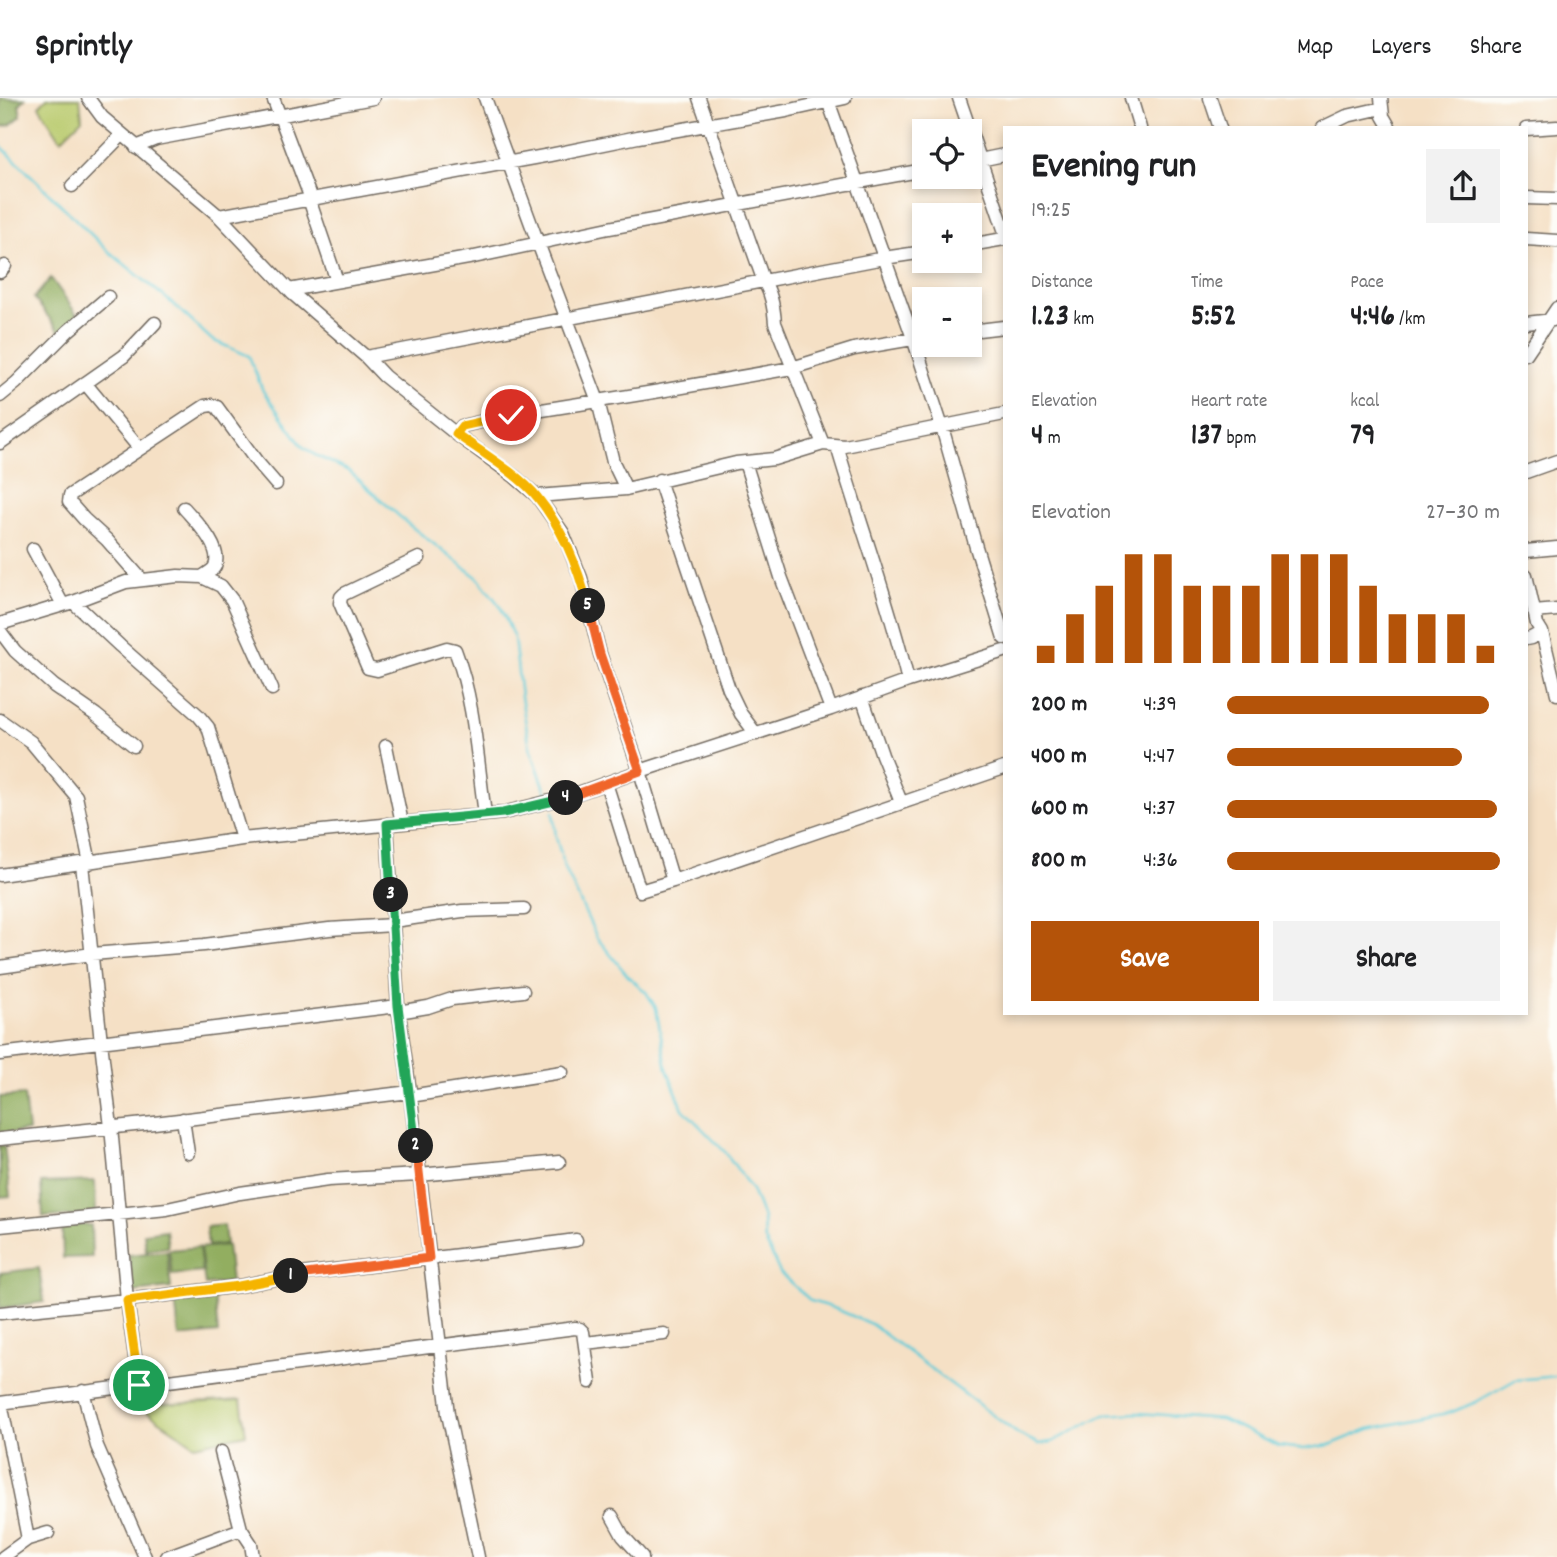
<!DOCTYPE html>
<html lang="en">
<head>
<meta charset="utf-8">
<style>
  :root { --surface:#fff; --page:#f2f2f2; --text:#202124; --muted:#757577; --line:#e0e0e0; --accent:#b45309 }
  body { margin:0; font-family:Dekko,sans-serif; background:var(--page); color:var(--text); height:100vh; display:flex; flex-direction:column; font-size:26px; white-space:nowrap }
  * { box-sizing:border-box; margin:0 }
  p { font-size:23px; color:var(--muted) }
  .icon { flex:none; width:38px; height:38px; fill:none; stroke:currentColor; stroke-width:2; stroke-linecap:round; stroke-linejoin:round }
  .map { position:relative; flex:1; overflow:hidden }
  .drawer { position:absolute; left:1003px; top:28px; width:525px; height:889px; display:flex; flex-direction:column; background:var(--surface); border-radius:0px; box-shadow:0 4px 10px #0003 }
  .drawer>* { flex:none }
  .controls { position:absolute; left:912px; top:21px; display:grid; gap:14px }
  .controls a { display:grid; place-items:center; width:70px; height:70px; border-radius:0px; background:var(--surface); box-shadow:0 4px 10px #0003; font-size:35px }
  .pin { position:absolute; display:grid; place-items:center; width:60px; height:60px; color:#fff; margin:-30px; border:4px solid #fff; border-radius:50%; box-shadow:0 2px 7px #0007 }
  .km { position:absolute; width:35px; height:35px; margin:-18px; border-radius:50%; background:#222; color:#fff; font-size:19px; line-height:35px; text-align:center }
  .round { display:grid; place-items:center; flex:none; width:74px; height:74px; border-radius:0px; background:var(--page) }
  .summary { display:flex; align-items:center; justify-content:space-between; height:119px; padding:0 28px }
  h1 { font-size:38px; font-weight:700; line-height:52px }
  .metrics { display:grid; grid-template-columns:repeat(3,1fr); gap:10px; height:119px; padding:7px 28px }
  .metrics div { display:grid; align-content:center }
  .metrics b { font-size:30px; font-weight:700 }
  .metrics small { font-size:19px; font-weight:400 }
  .metrics p { font-size:19px }
  .chart { height:196px; padding:14px 28px }
  .chart p { display:flex; justify-content:space-between }
  .chart svg { width:100%; height:126px; margin-top:7px; stroke:var(--accent); stroke-width:6 }
  .action { display:flex; gap:14px; margin-top:auto; padding:14px 28px }
  .action a { flex:1; height:80px; border-radius:0px; background:var(--accent); color:#fff; font-size:28px; font-weight:700; line-height:80px; text-align:center }
  .action a+a { background:var(--page); color:var(--text) }
  ul { padding:0 28px; list-style:none; font-size:23px }
  li { display:grid; grid-template-columns:112px 84px 1fr; align-items:center; height:52px }
  li i { height:18px; border-radius:9px; background:var(--accent) }
  header { display:flex; align-items:center; gap:42px; box-sizing:border-box; height:98px; padding:0 35px; background:var(--surface); border-bottom:2px solid var(--line) }
  header strong { font-size:33px }
  nav { display:flex; gap:38px; margin-inline-start:auto; font-size:24px }
  .map>svg:first-child { display:block }
  .green { fill:#b9ca6d; stroke:#727a4c; stroke-width:2 }
  .forest { fill:#92ae60; stroke:#5e6c46; stroke-width:2 }
  .lines { fill:none; stroke-linecap:round; stroke-linejoin:round }
  .stream { stroke:#5ecad7; stroke-width:2.5 }
  .minor-casing { stroke:#726a61; stroke-width:15 }
  .minor { stroke:#fff; stroke-width:12 }
  .split-1-casing { stroke:#fff; stroke-width:14 }
  .split-2-casing { stroke:#fff; stroke-width:14 }
  .split-3-casing { stroke:#fff; stroke-width:14 }
  .split-4-casing { stroke:#fff; stroke-width:14 }
  .split-5-casing { stroke:#fff; stroke-width:14 }
  .split-6-casing { stroke:#fff; stroke-width:14 }
  .split-1 { stroke:#f5b400; stroke-width:9 }
  .split-2 { stroke:#f0652b; stroke-width:9 }
  .split-3 { stroke:#22a559; stroke-width:9 }
  .split-4 { stroke:#22a559; stroke-width:9 }
  .split-5 { stroke:#f0652b; stroke-width:9 }
  .split-6 { stroke:#f5b400; stroke-width:9 }
</style>
</head>
<body>
<header>
<strong>Sprintly</strong>
<nav><a>Map</a><a>Layers</a><a>Share</a></nav>
</header>
<div class="map">
<svg width="1557" height="1459" viewBox="0 0 1557 1459">
  <rect width="100%" height="100%" fill="#fdfcf7"/>
  <filter id="ink" filterUnits="userSpaceOnUse"><feTurbulence type="fractalNoise" baseFrequency=".0143" numOctaves="2"/><feDisplacementMap in="SourceGraphic" scale="14" xChannelSelector="R" yChannelSelector="G"/><feConvolveMatrix kernelMatrix="1 2 1 2 8 2 1 2 1" color-interpolation-filters="sRGB"/></filter>
  <filter id="wash" filterUnits="userSpaceOnUse"><feTurbulence type="fractalNoise" baseFrequency=".00686" numOctaves="4" result="noise"/><feDisplacementMap in="SourceGraphic" scale="28" xChannelSelector="R" yChannelSelector="G"/><feGaussianBlur stdDeviation="1.57" result="paint"/><feColorMatrix in="noise" values="0 0 0 0 0 0 0 0 0 0 0 0 0 0 0 0 0 1.4 0 .05"/><feComposite in="paint" operator="in"/></filter>
  <g filter="url(#wash)">
    <rect width="100%" height="100%" fill="#f5e0c5"/>
    <!-- green -->
    <path class="green" d="M47 0H80L82 21 61 42 39 8Z
      M241 1302 246 1336 195 1347 138 1308Z"/>
    <!-- forest -->
    <path class="forest" d="M0 0 25 1 19 7 21 18 10 27 0 29Z
      M51 180 78 218 60 234 34 200Z
      M24 997 28 1033 0 1036V999Z
      M0 1047H4L10 1098 0 1099Z
      M95 1083 96 1117 43 1119 41 1085Z
      M62 1127H91L92 1159 63 1160Z
      M224 1127 226 1146 208 1148 206 1129Z
      M166 1132 168 1149 146 1152 144 1135Z
      M227 1147 231 1184 205 1187 200 1150Z
      M199 1149 202 1174 172 1177 169 1152Z
      M167 1153 171 1190 133 1194 129 1157Z
      M39 1170 44 1204 0 1210V1175Z
      M214 1195 218 1235 179 1239 175 1200Z"/>
    <g class="lines">
      <!-- stream -->
      <path class="stream" d="M0 47 107 152 172 205 212 242 249 258 263 293 303 349 315 357 349 373 408 426 478 480 500 508 514 540 521 599 530 649 548 699
        M553 714 556 739 565 771 597 840 628 878 646 894 656 910 667 971 683 1011 726 1055 752 1092 763 1120 764 1140 780 1175 811 1203 836 1211 871 1226 1018 1336 1039 1346 1052 1344 1104 1317 1137 1315 1221 1321 1278 1348 1303 1351 1330 1347 1369 1331 1452 1314 1476 1304 1515 1282 1557 1278"/>
    </g>
  </g>
  <g filter="url(#ink)">
    <g class="lines">
      <defs>
        <path id="minor" d="M88 0 102 19 219 118 293 196 366 259 384 278 456 336 515 379 537 398 563 435 581 480 600 556 640 673 673 783 1004 670
          M273 0 311 101
          M485 0 538 145 598 303 613 364 626 391
          M699 0 764 184C772 196 774 211 775 225L823 346
          M827 0 913 240 942 329 976 449 1004 540
          M959 0 1004 131
          M1131 0 1140 30
          M1210 0 1220 30
          M1381 0 1383 18 1390 30
          M1322 30 1347 18 1382 10
          M1526 31 1557 29
          M136 49 156 41 373 0
          M970 64 1004 57
          M72 88 122 37
          M1526 100 1557 101
          M309 101 337 183
          M219 118 550 57 638 39 786 13 845 0
          M1526 141 1557 143
          M970 147 1004 141
          M0 174 5 168
          M289 192 474 159 609 130 924 72
          M1526 225 1553 222
          M970 233 1004 229
          M1526 256 1557 210
          M366 259 884 160 924 154
          M85 285 139 350
          M0 298 16 285 68 233 108 199
          M456 336 462 328 511 317 654 294 792 270 854 251 924 239
          M0 345 124 258 155 225
          M837 348C860 427 889 503 908 583
          M745 364 781 479 831 611
          M1526 374 1557 363
          M659 382 729 591 741 616 756 636
          M537 398 626 391 736 365 774 361 823 346 845 348 1004 316
          M184 410C195 423 223 449 215 468 213 473 207 475 202 479
          M33 451 63 507
          M1526 453 1557 450
          M419 460 344 496 341 499 340 505 368 570 377 572 447 550 455 552C475 604 477 662 485 716
          M1526 477 1537 526 1542 534 1531 540 1526 541
          M142 482 107 442 84 421 69 404 70 397 205 308 212 307 217 309 257 364 276 386
          M73 504 120 548 198 617 208 629 242 741
          M1534 514 1557 512
          M0 526 73 504 126 484 178 478 202 479 221 488 232 502 272 591
          M0 533 15 553 54 588 96 617 134 648
          M1542 534 1557 596
          M862 599 882 657 901 704
          M0 622 31 644 76 698 90 765
          M386 648 402 725
          M606 685 640 793 673 783
          M387 726 398 908 410 994 448 1316 478 1459
          M82 766 101 944 111 1029 127 1202 139 1287
          M0 777 242 741 503 715 567 699 640 673 831 611 908 583 1004 553
          M393 823 462 813 524 811
          M0 869 92 856 204 847 329 831 393 827
          M398 914 428 909 452 901 470 899 523 893
          M0 956 398 908
          M410 998 562 974
          M183 1021 188 1055
          M0 1041 154 1025 410 994
          M0 1128 167 1111 240 1095 328 1082 419 1077 559 1064
          M0 1215 127 1202 239 1188 301 1176 501 1152 576 1142
          M585 1245 664 1236
          M83 1293 97 1348 145 1459
          M0 1305 575 1230 580 1231 583 1234 590 1284
          M1 1305 28 1441
          M221 1354 241 1431 251 1446 253 1459
          M612 1418 623 1438 642 1459
          M3 1459 28 1441 48 1435
          M166 1459 241 1431"/>
      </defs>
      <!-- minor casing -->
      <use href="#minor" class="minor-casing"/>
      <!-- minor -->
      <use href="#minor" class="minor"/>
    </g>
  </g>
  <g class="lines" filter="url(#ink)">
    <defs>
      <path id="split-1" d="M139 1287 127 1202 239 1188 291 1178"/>
      <path id="split-2" d="M291 1178 429 1160 416 1048"/>
      <path id="split-3" d="M391 797 398 908 416 1048"/>
      <path id="split-4" d="M391 797 387 726 503 715 566 700"/>
      <path id="split-5" d="M566 700 640 673 600 556 588 508"/>
      <path id="split-6" d="M511 317 462 328 456 336C480 353 521 378 538 400 564 432 578 469 588 508"/>
    </defs>
    <!-- split-1 casing -->
    <use href="#split-1" class="split-1-casing"/>
    <!-- split-2 casing -->
    <use href="#split-2" class="split-2-casing"/>
    <!-- split-3 casing -->
    <use href="#split-3" class="split-3-casing"/>
    <!-- split-4 casing -->
    <use href="#split-4" class="split-4-casing"/>
    <!-- split-5 casing -->
    <use href="#split-5" class="split-5-casing"/>
    <!-- split-6 casing -->
    <use href="#split-6" class="split-6-casing"/>
    <!-- split-1 -->
    <use href="#split-1" class="split-1"/>
    <!-- split-2 -->
    <use href="#split-2" class="split-2"/>
    <!-- split-3 -->
    <use href="#split-3" class="split-3"/>
    <!-- split-4 -->
    <use href="#split-4" class="split-4"/>
    <!-- split-5 -->
    <use href="#split-5" class="split-5"/>
    <!-- split-6 -->
    <use href="#split-6" class="split-6"/>
  </g>
</svg>
<div class="controls">
<a><svg class="icon" aria-label="locate" viewBox="0 0 24 24"><circle cx="12" cy="12" r="6"/><path d="M12 2v4M12 18v4M2 12h4M18 12h4"/></svg></a>
<a>+</a>
<a>−</a>
</div>
<div class="pin" style="left:139px;top:1287px;background:#1e9e55"><svg class="icon" aria-label="arrive" viewBox="0 0 24 24"><path d="M6 21V4h12l-3 4 3 4H6"/></svg></div>
<div class="pin" style="left:511px;top:317px;background:#d93025"><svg class="icon" aria-label="check" viewBox="0 0 24 24"><path d="M5 12l5 5 9-10"/></svg></div>
<b class="km" style="left:291px;top:1178px">1</b>
<b class="km" style="left:416px;top:1048px">2</b>
<b class="km" style="left:391px;top:797px">3</b>
<b class="km" style="left:566px;top:700px">4</b>
<b class="km" style="left:588px;top:508px">5</b>
<section class="drawer">
<div class="summary"><div><h1>Evening run</h1><p>19:25</p></div><a class="round"><svg class="icon" aria-label="share" viewBox="0 0 24 24"><path d="M12 15V3M7 8l5-5 5 5M5 13v7h14v-7"/></svg></a></div>
<div class="metrics">
<div><p>Distance</p><b>1.23<small> km</small></b></div>
<div><p>Time</p><b>5:52</b></div>
<div><p>Pace</p><b>4:46<small> /km</small></b></div>
</div>
<div class="metrics">
<div><p>Elevation</p><b>4<small> m</small></b></div>
<div><p>Heart rate</p><b>137<small> bpm</small></b></div>
<div><p>kcal</p><b>79</b></div>
</div>
<div class="chart"><p><span>Elevation</span>27–30 m</p>
<svg viewBox="0 0 160 44" preserveAspectRatio="none"><path d="M5 44V38M15 44V27M25 44V17M35 44V6M45 44V6M55 44V17M65 44V17M75 44V17M85 44V6M95 44V6M105 44V6M115 44V17M125 44V27M135 44V27M145 44V27M155 44V38"/></svg>
</div>
<ul>
<li><b>200 m</b>4:39<i style="width:96%"></i></li>
<li><b>400 m</b>4:47<i style="width:86%"></i></li>
<li><b>600 m</b>4:37<i style="width:99%"></i></li>
<li><b>800 m</b>4:36<i style="width:100%"></i></li>
</ul>
<div class="action"><a>Save</a><a>Share</a></div>
</section>
</div>
</body>
</html>
